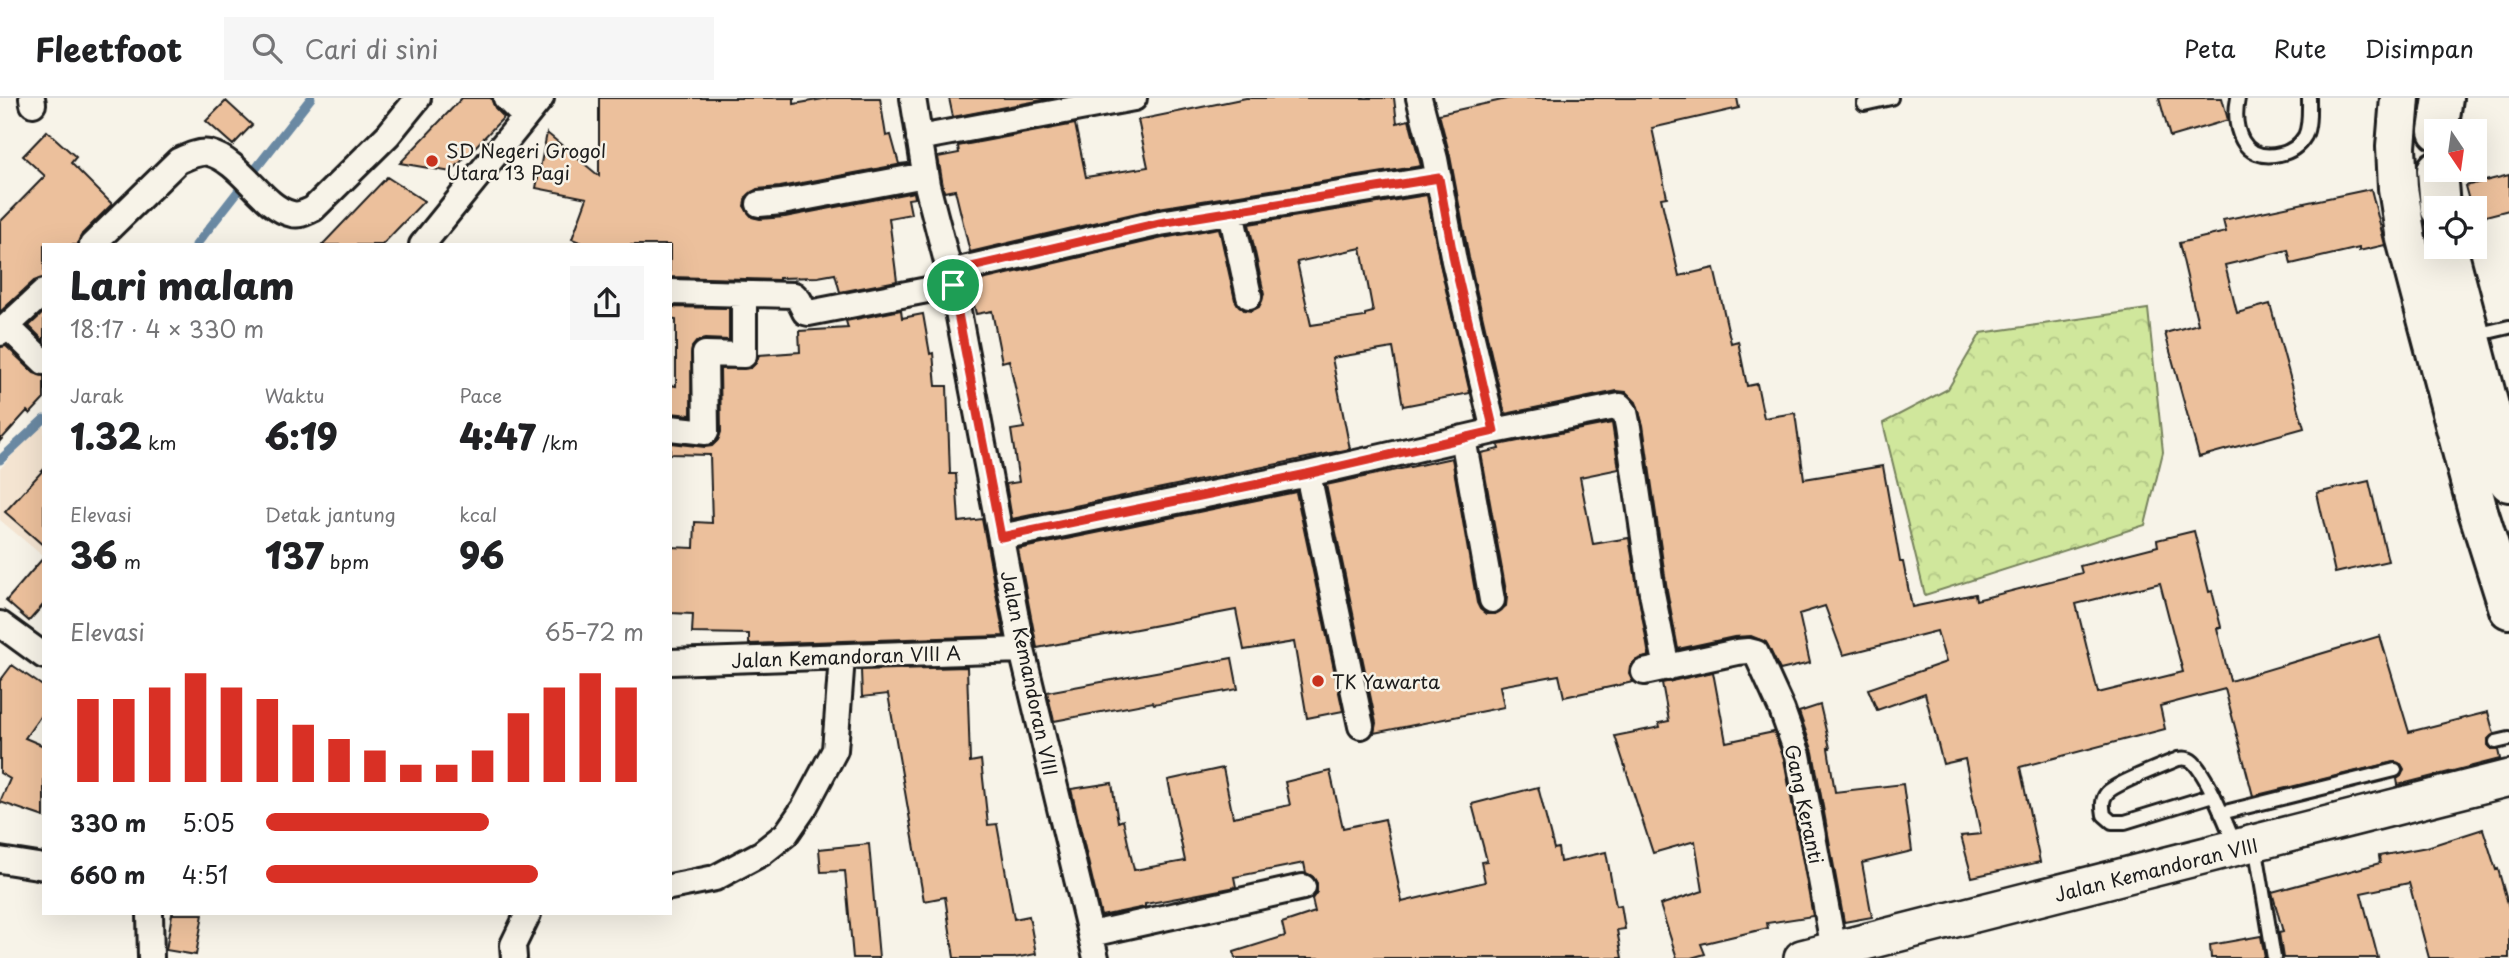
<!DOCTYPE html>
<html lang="id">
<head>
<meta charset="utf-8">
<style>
  :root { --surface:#fff; --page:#f6f6f6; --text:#202124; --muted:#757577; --line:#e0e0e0; --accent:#d93025 }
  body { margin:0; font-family:"Playpen Sans",sans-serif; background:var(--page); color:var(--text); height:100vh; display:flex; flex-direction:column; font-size:26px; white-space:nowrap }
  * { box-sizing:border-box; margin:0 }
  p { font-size:23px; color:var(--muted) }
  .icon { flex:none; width:38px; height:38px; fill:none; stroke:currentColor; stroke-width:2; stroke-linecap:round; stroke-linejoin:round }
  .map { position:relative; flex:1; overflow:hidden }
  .drawer { position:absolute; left:42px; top:145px; width:630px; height:672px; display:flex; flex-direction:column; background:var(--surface); border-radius:0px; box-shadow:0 7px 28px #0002 }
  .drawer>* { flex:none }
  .needle { width:46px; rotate:167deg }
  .fabs { position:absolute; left:2424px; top:21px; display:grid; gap:14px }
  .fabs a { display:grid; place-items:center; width:63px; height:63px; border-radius:0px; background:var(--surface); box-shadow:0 7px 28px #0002; font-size:35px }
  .pin { position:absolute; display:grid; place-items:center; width:60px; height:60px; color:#fff; margin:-30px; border:4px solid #fff; border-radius:50%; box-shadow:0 2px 7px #0007 }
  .round { display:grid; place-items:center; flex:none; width:74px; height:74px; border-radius:0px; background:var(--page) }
  .summary { display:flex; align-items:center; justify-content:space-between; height:119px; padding:0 28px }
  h1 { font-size:38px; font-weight:800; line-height:52px }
  .stats { display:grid; grid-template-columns:repeat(3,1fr); gap:10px; height:119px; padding:7px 28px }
  .stats div { display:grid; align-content:center }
  .stats b { font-size:35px; font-weight:800 }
  .stats small { font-size:19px; font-weight:400 }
  .stats p { font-size:19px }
  .chart { height:196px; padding:14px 28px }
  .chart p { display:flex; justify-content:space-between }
  .chart svg { width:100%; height:126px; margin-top:7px; stroke:var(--accent); stroke-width:6 }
  ul { padding:0 28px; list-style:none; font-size:23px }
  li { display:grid; grid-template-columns:112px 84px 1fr; align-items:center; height:52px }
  li i { height:18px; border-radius:9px; background:var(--accent) }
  header { display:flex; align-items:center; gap:42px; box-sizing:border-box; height:98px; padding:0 35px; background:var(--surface); border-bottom:2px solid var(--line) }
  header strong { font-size:33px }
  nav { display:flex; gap:38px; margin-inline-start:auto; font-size:24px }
  .search { width:490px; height:63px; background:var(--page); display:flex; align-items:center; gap:18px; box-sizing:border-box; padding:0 24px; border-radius:0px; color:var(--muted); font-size:26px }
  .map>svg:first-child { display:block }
  .built { fill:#f4e4d1 }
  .forest { fill:url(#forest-crowns); stroke:#76825c; stroke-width:2 }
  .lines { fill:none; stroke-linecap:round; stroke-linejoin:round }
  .stream { stroke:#6b89a3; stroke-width:9 }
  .building { fill:#ecc09c; stroke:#1c1c1c; stroke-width:2; fill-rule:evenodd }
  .lane-casing { stroke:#1c1c1c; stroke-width:18 }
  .street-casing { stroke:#1c1c1c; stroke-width:30 }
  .secondary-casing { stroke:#1c1c1c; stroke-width:40 }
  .primary-casing { stroke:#1c1c1c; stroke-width:44 }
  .lane { stroke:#f7f3e8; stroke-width:12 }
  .street { stroke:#f7f3e8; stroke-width:24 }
  .secondary { stroke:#f7f3e8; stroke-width:35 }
  .primary { stroke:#f7f3e8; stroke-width:38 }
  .route-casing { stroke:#fff; stroke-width:14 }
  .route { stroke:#d93025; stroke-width:9 }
  .poi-dot { fill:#c8321e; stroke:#f7f3e8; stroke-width:2.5 }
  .labels { text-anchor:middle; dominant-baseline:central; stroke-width:5; stroke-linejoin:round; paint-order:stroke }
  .poi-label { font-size:19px; fill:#1c1c1c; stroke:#f7f3e8; text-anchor:start }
  .street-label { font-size:19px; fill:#1c1c1c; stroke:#f7f3e8 }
</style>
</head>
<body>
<header>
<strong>Fleetfoot</strong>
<div class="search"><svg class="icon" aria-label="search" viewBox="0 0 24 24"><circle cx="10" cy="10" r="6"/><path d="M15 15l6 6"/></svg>Cari di sini</div>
<nav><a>Peta</a><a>Rute</a><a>Disimpan</a></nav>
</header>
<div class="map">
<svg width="2509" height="860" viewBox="0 0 2509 860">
  <defs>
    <pattern id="forest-crowns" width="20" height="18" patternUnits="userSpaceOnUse" patternTransform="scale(1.75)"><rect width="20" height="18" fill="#d0e79c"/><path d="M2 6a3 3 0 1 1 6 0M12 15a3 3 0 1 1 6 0" fill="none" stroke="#b2c686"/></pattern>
  </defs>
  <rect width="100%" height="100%" fill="#f7f3e8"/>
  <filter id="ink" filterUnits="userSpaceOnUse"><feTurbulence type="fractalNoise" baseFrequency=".0143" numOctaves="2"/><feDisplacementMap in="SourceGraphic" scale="14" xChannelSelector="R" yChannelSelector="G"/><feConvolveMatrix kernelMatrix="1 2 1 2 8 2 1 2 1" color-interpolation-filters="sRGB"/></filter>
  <g filter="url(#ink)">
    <!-- built -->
    <path class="built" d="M44 321V459L0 422V371Z"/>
    <!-- forest -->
    <path class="forest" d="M2148 211 2163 354 2145 427 1925 497 1883 325 1948 291 1981 235Z"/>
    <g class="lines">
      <!-- stream -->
      <path class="stream" d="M196 147 311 0
        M0 362 44 321"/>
    </g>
    <!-- building -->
    <path class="building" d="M462 0H491L495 10 504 19 451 74 400 65Z
      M599 0H794V6L829 0H880L886 38 891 37 899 66 908 65 780 89 757 91 746 99 744 108 752 119 760 121 785 119 914 94 915 100 908 101 911 116 889 120 897 183 840 194 835 176 818 179 779 180V182L670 179V147H587L572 141 587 100 536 90 547 35 599 78Z
      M949 0H1053L953 19Z
      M1246 0H1394L1397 25 1409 22 1421 68 1158 110 970 154 955 92 944 94 938 59 959 55 958 48 1075 26 1086 79 1111 75 1148 69 1138 22Z
      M1511 0H1737L1739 10 1652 30 1667 99 1661 100 1679 178 1714 170 1731 245 1738 243 1747 288 1757 286 1764 320 1795 315 1804 381 1883 368 1900 464H1903L1912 509 1975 496 1976 502 2082 475 2080 468 2158 448 2157 442 2194 433 2209 494 2212 493 2221 529 2217 530 2230 583 2380 538 2409 634 2488 614 2494 636 2488 641V647L2493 652H2498L2500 661 2398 687 2397 681 2401 678 2404 671 2401 666 2393 664 2253 698 2225 591 2160 608 2165 631 2020 669 2040 764 1972 779 1961 738 1981 736 1965 661 1943 666 1925 595 1877 612 1868 591 1946 564 1937 533 1843 557 1825 508 1799 516 1810 565 1780 572 1766 544 1751 538 1734 539 1678 551 1667 492 1643 327 1636 304 1626 294 1617 293 1505 316 1469 160 1450 58 1439 16ZM2160 485 2183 574 2098 595 2076 506Z
      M2159 0H2222L2228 22 2170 39Z
      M226 3 252 27 233 47 206 23Z
      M47 33 76 59 71 65 112 106 82 136 78 147H44V180L34 183 0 214V124L45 78 23 58Z
      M2509 77V112L2474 121V110H2471L2465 88Z
      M387 79 424 103 382 147H322Z
      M2371 91 2385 147 2359 153V150L2291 166 2288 152 2225 167 2237 215 2270 206 2304 330 2199 359 2165 235 2198 226 2179 145 2226 134 2223 122Z
      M1427 97 1440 166 1470 295 1403 308 1393 250 1332 260 1350 351 1012 421 1006 386 1019 384 1011 332 1024 330 1009 262 1002 264 992 213 976 216 969 185 1163 140 1219 130 1235 202 1244 212 1251 213 1259 209 1264 196 1249 126ZM1361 150 1373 214 1365 216V219L1311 227 1297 164Z
      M670 209 729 210V242L705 241 697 243 692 249 691 317 670 315V287L676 288V222L670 221Z
      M901 212 902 220 923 216 930 256 933 255 936 288H947L950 376H956L959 424 982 421 1004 538 749 546V536L692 535 693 516 670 515V449L694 450 695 424 712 425 710 357 670 356V345L705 349 712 348 718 342 721 334 720 271 751 270 756 265 759 257 800 254 799 233 848 230 846 223Z
      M44 214V243L29 228Z
      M6 248 34 275 44 278V301L30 316 27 313 0 343V249Z
      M1612 325 1619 371 1580 379 1593 446 1629 440 1649 558 1635 563 1630 569 1629 576 1633 584 1564 599 1559 577 1500 588 1504 609 1374 635 1376 625 1326 387 1452 360 1477 505 1480 511 1486 516H1495L1506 508 1507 499 1481 355 1499 351 1498 347Z
      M44 371V448L5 414Z
      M2369 383 2388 463 2335 475 2317 395Z
      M1296 394 1343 613 1307 620 1294 544 1244 552 1236 512 1037 550 1018 451Z
      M44 459V506L29 523 6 503Z
      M1232 560 1238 591 1154 606 1153 604 1054 623 1047 594Z
      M12 567 44 589V613L25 640 44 648V719L0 704 10 681 0 675V583Z
      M967 569 970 664 981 662 988 727 997 726 1014 821 1029 818 1036 856 1014 860H954L945 799 924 803 888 596 862 599 861 572Z
      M1713 574 1726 644 1774 634 1784 661 1813 818 1767 825 1768 830 1701 846 1705 856 1691 860H1677L1660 807 1703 793 1695 743 1653 755 1615 638 1660 629 1659 625 1669 623 1662 585Z
      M1820 607 1830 650H1828L1835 694 1903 686 1912 753 1862 765 1872 819 1844 824 1813 654 1799 614Z
      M1223 670 1233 719 1290 707 1285 684 1330 673 1343 730 1385 721 1402 804 1485 784 1481 764 1487 763 1472 706 1538 689 1554 751 1558 750 1560 764 1606 754 1616 808 1621 807 1625 831 1617 832 1622 860H1235L1234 854 1285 838 1282 825 1315 814 1312 801 1317 794V785L1313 779 1306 775 1304 765 1234 779 1236 789 1145 806V809L1101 818 1071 691 1112 685 1118 724 1123 722 1134 772 1185 763 1168 682Z
      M2483 731 2496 772 2498 771 2509 810V860H2429L2409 785 2361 795 2378 860H2283L2279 835 2283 834 2272 794 2380 765 2379 758 2427 749Z
      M869 746 879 860H853L845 773 821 774 819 751Z
      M172 816H203L196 857 166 852Z
      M2261 838 2265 860H2211L2210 847Z"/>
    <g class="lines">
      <defs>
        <path id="lane" d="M2238 0C2232 30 2242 65 2280 56 2291 54 2299 48 2305 38 2310 28 2309 11 2309 0
          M1864 6 1891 0
          M2475 237 2509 229
          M2496 644 2509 641
          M2213 697 2125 724H2112L2104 717C2103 710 2101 702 2107 695 2114 686 2164 667 2178 661 2184 660 2189 660 2193 664 2209 680 2227 728 2236 749
          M2221 715 2395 672
          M2255 746 2274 860"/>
        <path id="street" d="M32 0 33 6
          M506 0 525 19
          M913 0 927 87 953 187 1022 552 1096 860
          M1419 0 1435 61 1454 163 1494 333
          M919 40 1134 0
          M759 106 782 104 925 77
          M1231 114 1249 198
          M92 147 178 63C187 59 199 53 209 55 241 63 263 110 292 116 300 118 306 114 313 111L388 37 418 0
          M422 147 541 0
          M950 174 1160 125 1439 80
          M670 194 794 197 799 202 805 214 809 215 953 187
          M7 228 44 194
          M0 235 7 228 44 264
          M670 330 706 334 705 256 744 257V196
          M1463 340 1492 502
          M1308 376 1361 628
          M1001 439 1308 376 1494 333 1620 308 1625 314 1628 329 1652 495 1667 570
          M0 526 44 558
          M670 564 1022 552
          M1644 574 1737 554 1748 553 1756 555 1782 612 1798 657 1834 852
          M0 762 44 769
          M670 789 715 780 762 755 786 736 804 710 835 652 842 559
          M150 816 151 860
          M1091 836 1303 789
          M514 860 513 847 528 816"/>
        <path id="secondary" d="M1802 860 2509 680"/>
        <path id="primary" d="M2400 0 2396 49 2398 90 2406 141 2478 413 2509 511
          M2438 33 2443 0
          M2437 72 2440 110
          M2447 149 2509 384"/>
      </defs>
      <!-- lane casing -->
      <use href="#lane" class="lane-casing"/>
      <!-- street casing -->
      <use href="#street" class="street-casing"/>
      <!-- secondary casing -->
      <use href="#secondary" class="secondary-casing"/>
      <!-- primary casing -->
      <use href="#primary" class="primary-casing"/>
      <!-- lane -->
      <use href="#lane" class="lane"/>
      <!-- street -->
      <use href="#street" class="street"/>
      <!-- secondary -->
      <use href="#secondary" class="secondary"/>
      <!-- primary -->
      <use href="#primary" class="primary"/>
    </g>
  </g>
  <g class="lines" filter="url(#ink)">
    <defs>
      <path id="route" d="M1439 80 1454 163 1494 333 1307 376 1001 439 950 174 1160 125Z"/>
    </defs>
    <!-- route casing -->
    <use href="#route" class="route-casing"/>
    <!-- route -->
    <use href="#route" class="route"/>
  </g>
  <!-- markers -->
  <g class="poi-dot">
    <circle cx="432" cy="63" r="7"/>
    <circle cx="1318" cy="583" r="7"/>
  </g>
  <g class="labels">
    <!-- poi labels -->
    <g class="poi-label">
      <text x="446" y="52">SD Negeri Grogol<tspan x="446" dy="22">Utara 13 Pagi</tspan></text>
      <text x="1332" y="583">TK Yawarta</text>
    </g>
    <!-- street labels -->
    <g class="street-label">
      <text transform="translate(846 558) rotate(-2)">Jalan Kemandoran VIII A</text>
      <text transform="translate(1030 575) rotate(78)">Jalan Kemandoran VIII</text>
      <text transform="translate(1805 706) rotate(78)">Gang Keranti</text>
      <text transform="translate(2156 771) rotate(-14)">Jalan Kemandoran VIII</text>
    </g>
  </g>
</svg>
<div class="fabs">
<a><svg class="needle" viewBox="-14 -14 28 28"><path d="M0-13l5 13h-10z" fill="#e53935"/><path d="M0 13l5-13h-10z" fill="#757577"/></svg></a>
<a><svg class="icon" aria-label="locate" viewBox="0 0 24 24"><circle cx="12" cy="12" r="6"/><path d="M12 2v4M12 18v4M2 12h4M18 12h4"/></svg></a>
</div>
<div class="pin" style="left:953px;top:187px;background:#1e9e55"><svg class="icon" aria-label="arrive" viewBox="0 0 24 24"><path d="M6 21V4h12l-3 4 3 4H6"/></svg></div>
<section class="drawer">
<div class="summary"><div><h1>Lari malam</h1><p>18:17 · 4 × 330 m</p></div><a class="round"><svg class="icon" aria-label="share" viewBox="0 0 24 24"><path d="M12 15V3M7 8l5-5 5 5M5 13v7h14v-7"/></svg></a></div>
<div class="stats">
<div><p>Jarak</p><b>1.32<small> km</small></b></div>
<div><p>Waktu</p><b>6:19</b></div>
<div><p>Pace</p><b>4:47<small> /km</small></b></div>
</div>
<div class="stats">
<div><p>Elevasi</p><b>36<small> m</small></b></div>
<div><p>Detak jantung</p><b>137<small> bpm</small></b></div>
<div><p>kcal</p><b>96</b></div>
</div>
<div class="chart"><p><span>Elevasi</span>65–72 m</p>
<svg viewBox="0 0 160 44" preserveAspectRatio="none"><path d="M5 44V15M15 44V15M25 44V11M35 44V6M45 44V11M55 44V15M65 44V24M75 44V29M85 44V33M95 44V38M105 44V38M115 44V33M125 44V20M135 44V11M145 44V6M155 44V11"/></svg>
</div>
<ul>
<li><b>330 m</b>5:05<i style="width:59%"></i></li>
<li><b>660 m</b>4:51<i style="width:72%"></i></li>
</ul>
</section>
</div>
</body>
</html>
